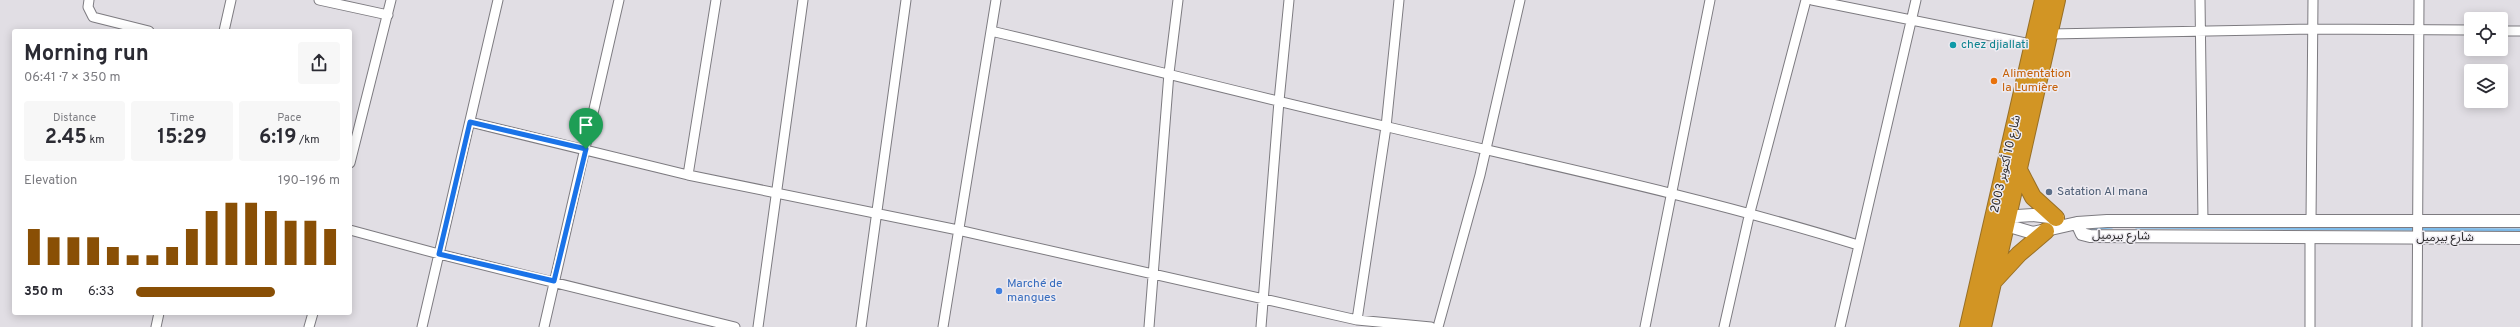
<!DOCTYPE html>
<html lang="en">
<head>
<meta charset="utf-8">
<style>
  :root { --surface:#fff; --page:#f7f7f7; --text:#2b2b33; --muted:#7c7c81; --accent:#894f05 }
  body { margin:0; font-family:Overpass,"Noto Sans Arabic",sans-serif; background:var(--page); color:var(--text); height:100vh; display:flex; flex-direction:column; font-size:15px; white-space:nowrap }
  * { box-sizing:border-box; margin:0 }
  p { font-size:13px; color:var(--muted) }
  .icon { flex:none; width:22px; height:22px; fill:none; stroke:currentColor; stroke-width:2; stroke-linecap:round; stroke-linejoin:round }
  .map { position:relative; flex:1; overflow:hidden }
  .panel { position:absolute; left:12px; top:29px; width:340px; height:286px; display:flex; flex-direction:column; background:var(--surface); border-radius:4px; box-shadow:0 2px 10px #0003 }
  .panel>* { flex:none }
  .buttons { position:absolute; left:2464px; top:12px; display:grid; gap:8px }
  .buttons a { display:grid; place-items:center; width:44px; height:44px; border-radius:4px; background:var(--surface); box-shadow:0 2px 10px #0003; font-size:20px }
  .pin { position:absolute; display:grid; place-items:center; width:34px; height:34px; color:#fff; margin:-41px -17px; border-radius:50% 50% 50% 0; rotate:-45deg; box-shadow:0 0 4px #0007 }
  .pin .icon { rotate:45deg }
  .round { display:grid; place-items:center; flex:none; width:42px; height:42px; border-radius:4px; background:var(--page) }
  .head { display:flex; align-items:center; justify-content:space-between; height:68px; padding:0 12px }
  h1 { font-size:22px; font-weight:700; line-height:30px }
  .metrics { display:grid; grid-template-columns:repeat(3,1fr); gap:6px; height:68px; padding:4px 12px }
  .metrics div { display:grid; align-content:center; border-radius:4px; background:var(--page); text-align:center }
  .metrics b { font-size:20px; font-weight:700 }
  .metrics small { font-size:11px; font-weight:400 }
  .metrics p { font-size:11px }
  .chart { height:112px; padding:8px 12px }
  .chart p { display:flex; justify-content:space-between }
  .chart svg { width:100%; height:72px; margin-top:4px; stroke:var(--accent); stroke-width:6 }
  ul { padding:0 12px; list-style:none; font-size:13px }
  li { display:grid; grid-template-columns:64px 48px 1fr; align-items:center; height:30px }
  li i { height:10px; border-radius:5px; background:var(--accent) }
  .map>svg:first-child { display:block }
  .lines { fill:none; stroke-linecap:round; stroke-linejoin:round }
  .stream { stroke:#7dbbea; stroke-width:3 }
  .street-casing { stroke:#7d7b80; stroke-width:11 }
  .secondary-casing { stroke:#7d7b80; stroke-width:14 }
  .highway-casing { stroke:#976f26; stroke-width:18 }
  .street { stroke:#fff; stroke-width:9 }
  .secondary { stroke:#fff; stroke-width:12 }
  .highway { stroke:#d29524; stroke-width:16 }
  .route-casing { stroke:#fff; stroke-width:8 }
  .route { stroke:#1a73e8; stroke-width:5 }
  .culture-dot { fill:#0f9aa8; stroke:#eeebf1; stroke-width:1.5 }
  .food-dot { fill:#e8710a; stroke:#eeebf1; stroke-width:1.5 }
  .service-dot { fill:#5c6f8a; stroke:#eeebf1; stroke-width:1.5 }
  .shop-dot { fill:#3f7fe0; stroke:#eeebf1; stroke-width:1.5 }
  .labels { text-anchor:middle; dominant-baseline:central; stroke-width:3; stroke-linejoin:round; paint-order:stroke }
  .culture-label { font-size:12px; fill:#0d838f; stroke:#eeebf1; text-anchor:start }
  .food-label { font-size:12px; fill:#c56008; stroke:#eeebf1; text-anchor:start }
  .street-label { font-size:12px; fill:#29282a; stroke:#eeebf1 }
  .service-label { font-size:12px; fill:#4e5e75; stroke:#eeebf1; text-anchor:start }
  .shop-label { font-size:12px; fill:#366cbe; stroke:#eeebf1; text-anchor:start }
</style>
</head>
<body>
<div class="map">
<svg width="2520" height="327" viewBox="0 0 2520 327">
  <rect width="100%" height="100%" fill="#e1dee4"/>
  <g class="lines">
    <!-- stream -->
    <path class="stream" d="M2136 227 2520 230
      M2084 229 2112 227"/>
    <defs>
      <path id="street" d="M89 0 88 7 93 17 149 31
        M319 0 388 15
        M1812 0 2036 45
        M2200 0 2203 221
        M224 31 231 0
        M991 31C1123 62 1255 97 1388 127 1545 164 1703 197 1858 245
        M2501 31H2520
        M2050 34 2313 29 2471 30
        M470 122 688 175 958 230 1357 320 1431 327
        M350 163 391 0
        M688 175 716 0
        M2311 221 2313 0
        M350 230 439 254 735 327
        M2310 238V327
        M1357 320 1386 127 1399 0
        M156 327 159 313
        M309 327 313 313
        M422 327 498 0
        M544 327 619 0
        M758 327 803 0
        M861 327 906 0
        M943 327 996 0
        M1149 327 1169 73 1178 0
        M1261 327 1279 101 1289 0
        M1438 327 1480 175 1520 0
        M1645 327 1710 0
        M1724 327 1750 212 1806 0
        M1840 327 1916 0
        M2417 327 2419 0"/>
      <path id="secondary" d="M2001 217 2033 215 2058 218
        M1999 223 2033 233 2077 223 2107 221H2520
        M2077 223 2082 234 2090 236 2520 238"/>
      <path id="highway" d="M2019 170 2033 197 2056 218
        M1995 280 2019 254 2046 231
        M1968 327 2043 0
        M1983 327 2057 0"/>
    </defs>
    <!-- street casing -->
    <use href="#street" class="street-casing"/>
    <!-- secondary casing -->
    <use href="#secondary" class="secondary-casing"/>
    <!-- highway casing -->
    <use href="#highway" class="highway-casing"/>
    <!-- street -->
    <use href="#street" class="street"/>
    <!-- secondary -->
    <use href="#secondary" class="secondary"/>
    <!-- highway -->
    <use href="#highway" class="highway"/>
  </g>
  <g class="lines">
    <defs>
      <path id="route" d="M470 122 586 149 554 281 439 254Z"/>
    </defs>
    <!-- route casing -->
    <use href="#route" class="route-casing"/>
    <!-- route -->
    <use href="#route" class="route"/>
  </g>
  <!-- markers -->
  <circle class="culture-dot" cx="1953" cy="45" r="4"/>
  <circle class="food-dot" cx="1994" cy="81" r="4"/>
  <circle class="service-dot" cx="2049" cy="192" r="4"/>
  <circle class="shop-dot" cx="999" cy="291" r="4"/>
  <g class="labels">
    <!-- culture labels -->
    <g class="culture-label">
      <text x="1961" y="45">chez djiallati</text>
    </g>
    <!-- food labels -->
    <g class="food-label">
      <text x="2002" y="74">Alimentation<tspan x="2002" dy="14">la Lumière</tspan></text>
    </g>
    <!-- street labels -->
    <g class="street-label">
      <text transform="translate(2006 164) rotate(-77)">شارع 10 أكتوبر 2003</text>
      <text transform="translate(2121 236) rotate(1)">شارع بيرميل</text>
      <text x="2445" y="238">شارع بيرميل</text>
    </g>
    <!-- service labels -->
    <g class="service-label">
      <text x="2057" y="192">Satation Al mana</text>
    </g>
    <!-- shop labels -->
    <g class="shop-label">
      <text x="1007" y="284">Marché de<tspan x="1007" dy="14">mangues</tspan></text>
    </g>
  </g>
</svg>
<div class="buttons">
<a><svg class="icon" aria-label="locate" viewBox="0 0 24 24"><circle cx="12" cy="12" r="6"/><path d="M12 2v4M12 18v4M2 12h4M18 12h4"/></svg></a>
<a><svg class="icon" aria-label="layers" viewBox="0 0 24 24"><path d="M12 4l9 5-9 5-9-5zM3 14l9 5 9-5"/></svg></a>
</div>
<div class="pin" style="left:586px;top:149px;background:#1e9e55"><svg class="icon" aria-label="arrive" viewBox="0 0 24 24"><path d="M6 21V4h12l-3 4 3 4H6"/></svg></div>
<section class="panel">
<div class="head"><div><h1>Morning run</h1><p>06:41 · 7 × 350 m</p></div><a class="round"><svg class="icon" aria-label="share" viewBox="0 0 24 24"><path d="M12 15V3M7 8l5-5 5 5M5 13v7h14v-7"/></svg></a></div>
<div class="metrics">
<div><p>Distance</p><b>2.45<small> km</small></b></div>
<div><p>Time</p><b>15:29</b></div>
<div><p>Pace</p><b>6:19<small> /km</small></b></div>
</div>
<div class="chart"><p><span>Elevation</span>190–196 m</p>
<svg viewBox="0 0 160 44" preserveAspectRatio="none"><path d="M5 44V22M15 44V27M25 44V27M35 44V27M45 44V33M55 44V38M65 44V38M75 44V33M85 44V22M95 44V11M105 44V6M115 44V6M125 44V11M135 44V17M145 44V17M155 44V22"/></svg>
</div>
<ul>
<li><b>350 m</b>6:33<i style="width:68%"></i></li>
</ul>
</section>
</div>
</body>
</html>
